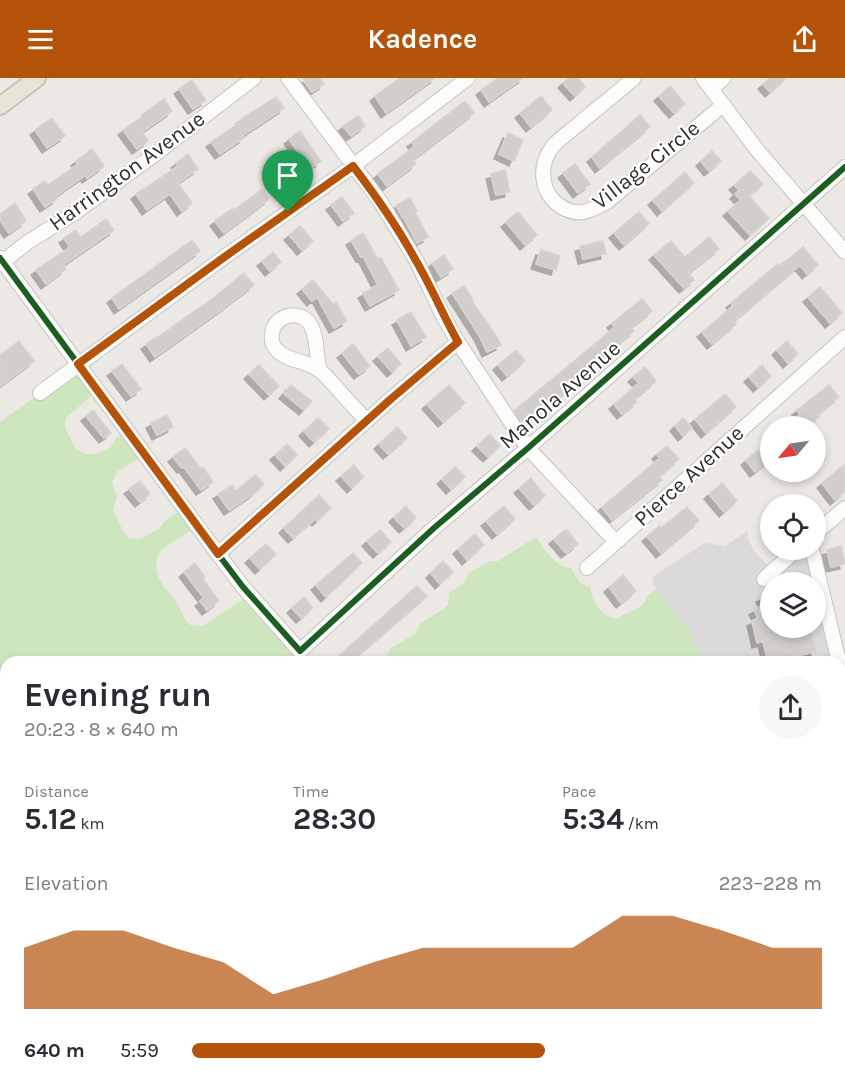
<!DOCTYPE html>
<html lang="en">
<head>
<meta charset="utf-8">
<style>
  :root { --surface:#fff; --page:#f7f7f7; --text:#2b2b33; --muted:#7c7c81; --accent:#b45309 }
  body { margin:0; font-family:Karla,sans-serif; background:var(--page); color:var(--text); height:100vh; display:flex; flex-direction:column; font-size:22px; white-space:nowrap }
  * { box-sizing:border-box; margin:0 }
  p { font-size:20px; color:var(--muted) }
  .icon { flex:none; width:33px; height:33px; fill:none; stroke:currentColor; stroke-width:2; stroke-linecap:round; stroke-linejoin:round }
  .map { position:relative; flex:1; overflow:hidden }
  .drawer { position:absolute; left:0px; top:578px; width:846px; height:430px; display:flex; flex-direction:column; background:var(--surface); border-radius:18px 18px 0 0; box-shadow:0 3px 9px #0003 }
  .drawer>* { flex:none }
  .needle { width:39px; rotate:241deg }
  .tools { position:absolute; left:760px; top:338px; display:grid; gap:12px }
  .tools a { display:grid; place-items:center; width:66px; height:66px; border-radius:50%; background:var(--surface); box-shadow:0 3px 9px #0003; font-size:30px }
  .pin { position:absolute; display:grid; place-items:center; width:51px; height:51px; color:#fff; margin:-62px -26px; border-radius:50% 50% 50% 0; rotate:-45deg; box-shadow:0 0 6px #0007 }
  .pin .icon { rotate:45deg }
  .round { display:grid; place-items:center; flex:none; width:63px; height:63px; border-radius:32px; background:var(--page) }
  .headline { display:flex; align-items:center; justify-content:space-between; height:102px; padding:0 24px }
  h1 { font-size:33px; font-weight:700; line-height:45px }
  .metrics { display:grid; grid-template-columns:repeat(3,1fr); gap:9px; height:102px; padding:6px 24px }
  .metrics div { display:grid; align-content:center }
  .metrics b { font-size:30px; font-weight:700 }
  .metrics small { font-size:16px; font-weight:400 }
  .metrics p { font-size:16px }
  .chart { height:168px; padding:12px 24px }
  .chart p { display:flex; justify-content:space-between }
  .chart svg { width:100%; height:108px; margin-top:6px; fill:var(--accent); opacity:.7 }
  ul { padding:0 24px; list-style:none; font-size:20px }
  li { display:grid; grid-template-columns:96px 72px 1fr; align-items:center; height:45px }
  li i { height:15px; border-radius:8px; background:var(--accent) }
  header { display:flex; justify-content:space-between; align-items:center; height:78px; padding:0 24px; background:var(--accent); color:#fff; font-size:27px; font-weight:700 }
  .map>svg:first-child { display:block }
  .industrial { fill:#dcd9db; fill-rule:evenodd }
  .green { fill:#cee6be }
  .water { fill:#99d6ec }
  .building { fill:#d1cecb; stroke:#d7d4d0; stroke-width:1.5; filter:url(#shadow) }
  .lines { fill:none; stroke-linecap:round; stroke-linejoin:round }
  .minor-casing { stroke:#c5c4c5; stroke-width:16 }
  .major-casing { stroke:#c6c5c4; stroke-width:20 }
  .minor { stroke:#fcfcfb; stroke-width:14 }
  .major { stroke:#e8e4d6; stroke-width:16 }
  .rail { stroke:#dfdfe1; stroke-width:4 }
  .cycleway-casing { stroke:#fff; stroke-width:10 }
  .cycleway { stroke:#1b5e20; stroke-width:6 }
  .route-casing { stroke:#fff; stroke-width:12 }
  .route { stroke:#b45309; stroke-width:8 }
  .labels { text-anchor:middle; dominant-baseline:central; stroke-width:4.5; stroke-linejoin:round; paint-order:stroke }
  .street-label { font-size:22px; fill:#2e2e2e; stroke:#fff }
</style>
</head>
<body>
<header><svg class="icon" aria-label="menu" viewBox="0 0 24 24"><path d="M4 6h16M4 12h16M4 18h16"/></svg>Kadence<svg class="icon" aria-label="share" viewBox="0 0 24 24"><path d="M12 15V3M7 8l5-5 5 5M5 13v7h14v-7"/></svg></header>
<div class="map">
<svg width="845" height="1007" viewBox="0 0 845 1007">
  <defs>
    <filter id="shadow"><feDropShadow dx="-5" dy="5" stdDeviation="0" flood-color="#0004"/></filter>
  </defs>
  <rect width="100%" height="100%" fill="#ece8e4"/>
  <!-- industrial -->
  <path class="industrial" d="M747 453 748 461 754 473 771 490 796 471H811L838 583H706L691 561 693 559 684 545 680 541 669 527 664 525 652 503 655 497 705 465 725 468ZM771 504H816V549H771Z
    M845 738V818L840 819V740Z"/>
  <!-- green -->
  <path class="green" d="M77 284 98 312 66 340 65 349 75 370 84 376H96L111 369 114 363 126 352 146 376 118 393 112 404 117 419 113 432 123 453 129 460 140 461 159 451 165 443 180 433 199 448C191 453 164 468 160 474 150 491 161 508 173 519 180 527 182 539 190 547L202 548 246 520 298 570 295 584H6V918L0 920V344L52 307Z
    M536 459C545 472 555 489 571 490L580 505 590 509C592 524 600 537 615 541L640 529 646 522 647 518 656 511C667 528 682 541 693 559L691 562 706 583H381L386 579 391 570 415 556 420 546 443 531 448 526 449 515 465 504 468 495 491 483H498Z
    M840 596 845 615V692L840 694Z
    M11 1002H711L713 1004V1007H14Z"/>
  <!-- water -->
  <path class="water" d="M0 938 6 976V1002H11L14 1007H0Z"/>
  <!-- building -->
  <path class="building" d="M302 0H320L324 6 312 14Z
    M400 0H435L386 35 375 18Z
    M498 0H523L489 24 481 12Z
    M568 0H578L585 9 575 18 563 5Z
    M770 0H786L770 14 763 6Z
    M192 2 206 22 193 31 179 11Z
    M670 8 685 26 674 35 659 18Z
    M541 18 552 32 531 49 520 35Z
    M276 19 284 30 242 58 244 60 220 76 211 64 242 43 241 41Z
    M164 21 172 33 142 54 148 63 137 71 123 52 148 35 147 33Z
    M465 23 474 35 412 82 416 86 387 108 378 96 415 68 412 64Z
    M640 37 650 49 600 90 592 79Z
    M358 38 365 48 351 58 343 48Z
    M52 40 65 58 47 70 35 52Z
    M300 53 321 83 307 92 297 77 299 75 289 61Z
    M508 55 523 62 514 83 499 76Z
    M92 71 104 88 87 100 86 97 56 118 57 121 45 129 33 111 45 103 48 107 78 86 76 83Z
    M712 73 721 83 709 93 701 83Z
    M188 76 198 91 178 105 192 125 182 133 170 116 147 132 136 116 178 88 176 85Z
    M575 86 590 106 578 115 563 95Z
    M505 92 510 114 496 117 491 96Z
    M750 93 763 106 749 118 769 140 750 157 728 133 741 122 735 116 739 112 734 107Z
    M685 94 694 105 662 133 653 122Z
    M262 111 269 121 224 155 215 143 233 130 234 132Z
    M342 119 354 135 343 143 331 127Z
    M410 120 417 133 415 134 428 159 417 165 404 140H403L396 127Z
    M15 125 26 143 9 155 0 142V136Z
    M518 134 537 157 525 167 506 144Z
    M639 134 649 146 624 167 614 155Z
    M106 141 114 152 63 187 66 191 46 206 36 192 70 169 64 160 76 152 81 159Z
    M300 148 313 163 302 172 289 157Z
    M363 155 378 181 381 180 399 212 370 228 363 215 378 207 363 178 361 179 351 162Z
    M709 159 719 171 689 195 694 202 684 210 654 177 671 163 685 179Z
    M192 162 200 173 119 231 112 220Z
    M603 163 606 176 583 181 580 168Z
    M803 169 818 187 807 196 800 187 733 244 736 246 712 266 702 254 733 228 731 225 778 186 779 188Z
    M541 172 560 178 556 192 536 186Z
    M273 174 281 184 270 193 262 183Z
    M444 177 453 191 441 199 432 185Z
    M244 195 254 207 221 232 155 279 146 266 161 257 203 227V228Z
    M313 202 333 226 336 224 347 243 334 250 317 219 312 223 302 211Z
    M464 208 473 222 472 223 495 256 501 267 487 274 479 257 452 215Z
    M820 209 842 235 830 245 808 219Z
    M642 221 652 233 631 250 634 253 596 285 597 286 578 302 579 303 524 347 514 333 615 249 612 245Z
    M411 234 426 259 411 268 397 242Z
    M19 263 34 283 0 308V277Z
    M787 263 798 276 788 285 777 272Z
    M353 266 370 288 359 296 342 275Z
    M388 270 401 286 392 294 378 278Z
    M516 272 525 283 507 298 498 287Z
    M122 286 141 311 131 318 112 293Z
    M259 287 279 308 269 317 249 296Z
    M762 287 771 298 758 309 749 299Z
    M645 289 656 303 634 321 637 324 622 336 614 326 639 305 633 299Z
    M291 307 312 323 304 332 284 316Z
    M449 307 465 325 443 344 427 326Z
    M829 307 839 319 818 336 820 338 809 348H786L800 337 797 332Z
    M725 316 736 329 706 355 695 341Z
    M93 332 111 355 104 360 86 338Z
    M167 337 173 349 157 357 151 345Z
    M318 340 329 351 314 364 304 353Z
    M683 340 692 350 683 358 675 348Z
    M397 349 407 360 388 376 379 366Z
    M490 356 500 368 488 379 477 368Z
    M287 366 297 377 285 388 275 377Z
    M667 368 679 381 659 398 662 402 612 442 602 429 660 380 657 376Z
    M185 370 201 391 203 389 213 404 201 412 184 389 182 390 173 379Z
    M758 372 768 384 755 394 746 382Z
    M845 386V414L835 422 822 405Z
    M354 387 364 399 352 410 341 398Z
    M455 389 465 399 451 411 442 401Z
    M255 397 264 406 253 416 229 432 218 416 232 407 236 413Z
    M531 400 545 418 534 427 519 410Z
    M140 403 150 416 140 424 129 411Z
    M722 405 737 423 724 434 709 416Z
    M319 417 331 430 317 443 315 441 293 460 284 450Z
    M406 428 416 440 404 450 394 439Z
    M504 428 515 441 497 456 486 443Z
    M687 429 699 443 661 475 647 458 660 448 661 450Z
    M566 451 578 466 566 475 554 461Z
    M380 452 391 464 378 475 367 463Z
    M475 456 484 467 467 482 458 471Z
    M266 466 276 476 260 491 250 480Z
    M841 468 845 486 831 489 827 472Z
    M353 475 362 485 326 519 316 507Z
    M443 483 453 494 440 506 431 495Z
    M195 485 205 499 203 501 219 523 207 532 200 523 204 520 184 494Z
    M623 497 636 513 621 525 609 509Z
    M417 508 427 518 357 578 362 584H332Z
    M771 514V549H810L816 573 776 584H768L763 563 757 565 752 543 758 540 754 532 764 526 761 519Z
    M304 519 313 530 301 540 292 530Z"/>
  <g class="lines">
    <defs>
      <path id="minor" d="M288 0 380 123 416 182 443 238 458 264 528 370 615 463
        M634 0C617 15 599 29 581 44 572 52 561 59 553 68 538 87 540 114 560 128 578 140 590 133 607 124L723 27
        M703 0 758 73 845 174
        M711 11 724 0
        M0 180 218 476 243 509 300 573 434 450 528 370 845 89
        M0 186 28 164 76 134 158 74 254 0
        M319 291C317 279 317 260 312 250 304 230 274 235 272 256 271 262 273 269 278 273 287 283 308 283 319 292 325 296 330 303 335 308 345 320 356 331 366 342
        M40 315 223 180 353 88 468 0
        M816 455 845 430
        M812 471 839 584
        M218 476 392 320 458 264
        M587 490 845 259
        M764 501 797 471
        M840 588 845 610
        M840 694 845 693
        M840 819 845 818"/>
      <path id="major" d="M0 28 37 0"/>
    </defs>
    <!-- minor casing -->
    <use href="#minor" class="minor-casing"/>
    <!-- major casing -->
    <use href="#major" class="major-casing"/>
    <!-- minor -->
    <use href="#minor" class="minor"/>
    <!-- major -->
    <use href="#major" class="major"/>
    <!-- rail -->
    <path class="rail" d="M840 725 845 724
      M840 741 845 740
      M0 931 6 929
      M0 957 6 955"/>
    <defs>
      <path id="cycleway" d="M0 180 218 476 243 509 300 573 434 450 528 370 845 89"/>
    </defs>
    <!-- cycleway casing -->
    <use href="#cycleway" class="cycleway-casing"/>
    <!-- cycleway -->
    <use href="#cycleway" class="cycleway"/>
  </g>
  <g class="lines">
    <defs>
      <path id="route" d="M353 88C376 118 397 148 415 181 431 208 443 237 458 264L392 320 218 476 78 286 223 180Z"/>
    </defs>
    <!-- route casing -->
    <use href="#route" class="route-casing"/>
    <!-- route -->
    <use href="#route" class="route"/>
  </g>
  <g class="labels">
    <!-- street labels -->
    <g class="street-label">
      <text transform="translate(646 87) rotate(-38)">Village Circle</text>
      <text transform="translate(127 93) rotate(-36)">Harrington Avenue</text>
      <text transform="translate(560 317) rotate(-41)">Manola Avenue</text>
      <text transform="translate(689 398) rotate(-42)">Pierce Avenue</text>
    </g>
  </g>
</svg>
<div class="tools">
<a><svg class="needle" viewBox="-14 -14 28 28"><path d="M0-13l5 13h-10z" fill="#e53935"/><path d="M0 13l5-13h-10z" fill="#7c7c81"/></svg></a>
<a><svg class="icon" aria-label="locate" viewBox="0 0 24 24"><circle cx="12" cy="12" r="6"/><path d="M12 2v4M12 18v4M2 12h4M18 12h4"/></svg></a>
<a><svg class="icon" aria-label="layers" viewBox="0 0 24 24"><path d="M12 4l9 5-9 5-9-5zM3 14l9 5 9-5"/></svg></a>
</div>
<div class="pin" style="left:288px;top:134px;background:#1e9e55"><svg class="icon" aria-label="arrive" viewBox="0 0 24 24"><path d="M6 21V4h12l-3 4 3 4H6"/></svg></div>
<section class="drawer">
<div class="headline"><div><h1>Evening run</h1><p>20:23 · 8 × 640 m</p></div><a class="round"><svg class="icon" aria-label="share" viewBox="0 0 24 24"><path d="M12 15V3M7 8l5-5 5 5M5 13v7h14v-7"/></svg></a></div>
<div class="metrics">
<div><p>Distance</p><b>5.12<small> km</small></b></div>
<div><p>Time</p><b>28:30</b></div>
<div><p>Pace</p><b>5:34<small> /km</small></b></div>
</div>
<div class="chart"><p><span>Elevation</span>223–228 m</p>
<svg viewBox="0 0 160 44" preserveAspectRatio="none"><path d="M0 44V19L10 12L20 12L30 19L40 25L50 38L60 32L70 25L80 19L90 19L100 19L110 19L120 6L130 6L140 12L150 19L160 19V44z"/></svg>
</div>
<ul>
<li><b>640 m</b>5:59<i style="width:56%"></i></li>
</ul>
</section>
</div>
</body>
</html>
